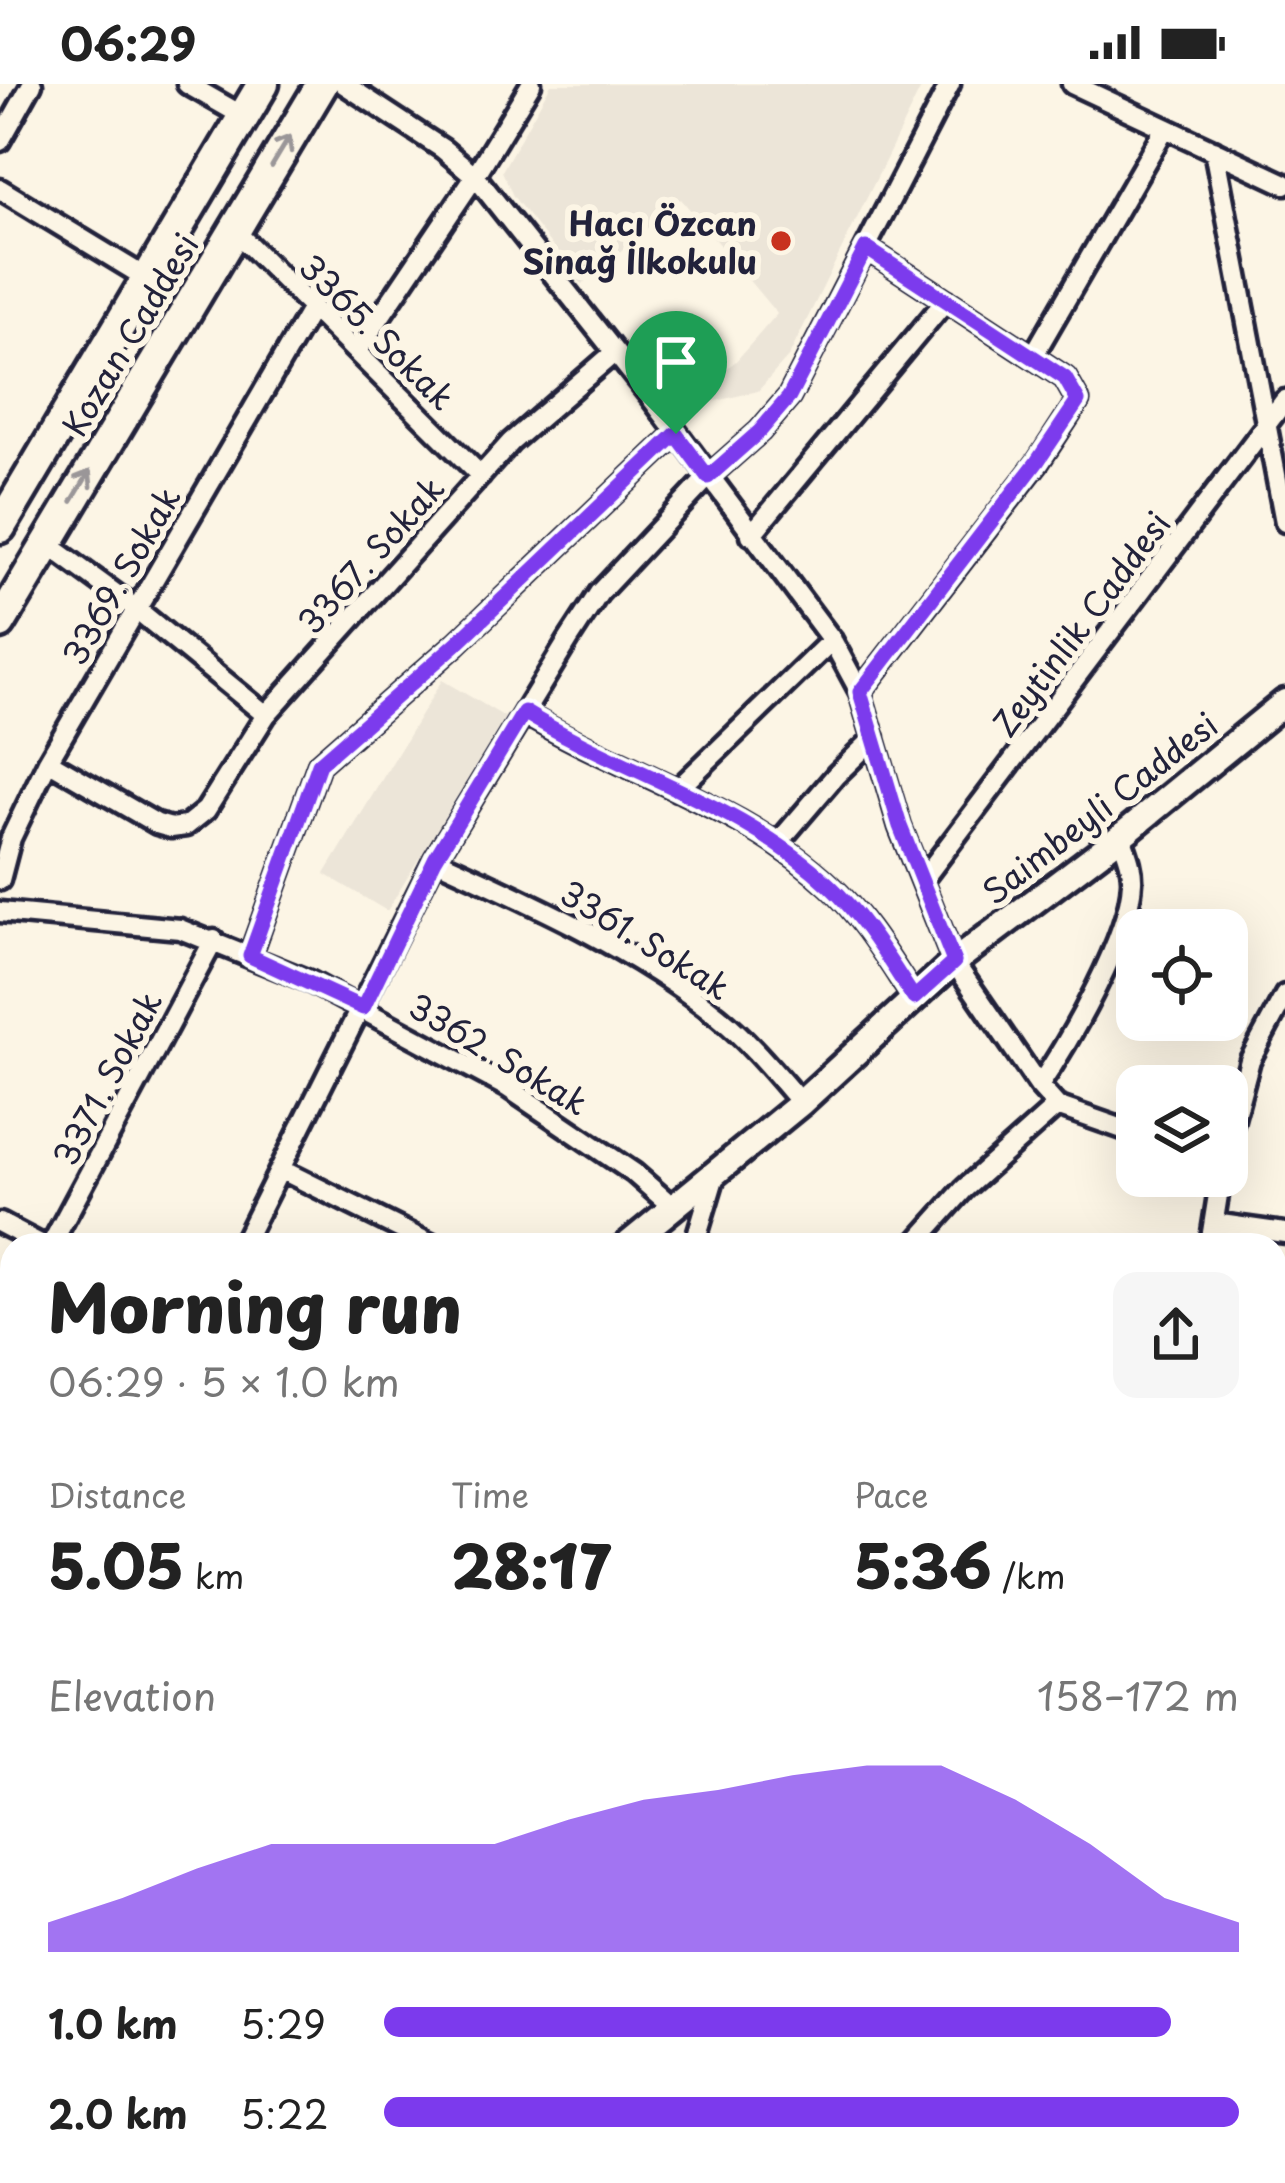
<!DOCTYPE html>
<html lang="en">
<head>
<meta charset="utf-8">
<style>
  :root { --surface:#fff; --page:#f6f6f6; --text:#222; --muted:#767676; --accent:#7c3aed }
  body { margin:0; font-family:"Playpen Sans",sans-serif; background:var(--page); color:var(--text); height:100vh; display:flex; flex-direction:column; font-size:45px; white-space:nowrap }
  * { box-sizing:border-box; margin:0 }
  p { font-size:39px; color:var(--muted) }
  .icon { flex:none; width:66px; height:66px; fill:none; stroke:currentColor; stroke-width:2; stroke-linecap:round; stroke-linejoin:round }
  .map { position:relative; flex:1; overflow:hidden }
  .side { position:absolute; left:0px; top:1149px; width:1287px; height:951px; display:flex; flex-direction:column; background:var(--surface); border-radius:36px 36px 0 0; box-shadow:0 12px 48px #0002 }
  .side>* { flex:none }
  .fabs { position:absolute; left:1116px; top:825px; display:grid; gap:24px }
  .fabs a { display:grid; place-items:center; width:132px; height:132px; border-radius:24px; background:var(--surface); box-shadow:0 12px 48px #0002; font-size:60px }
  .pin { position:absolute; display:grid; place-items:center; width:102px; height:102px; color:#fff; margin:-123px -51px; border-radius:50% 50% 50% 0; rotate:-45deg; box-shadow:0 0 12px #0007 }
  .pin .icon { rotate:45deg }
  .round { display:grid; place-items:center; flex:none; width:126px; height:126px; border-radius:24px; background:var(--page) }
  .overview { display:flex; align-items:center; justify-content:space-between; height:204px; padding:0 48px }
  h1 { font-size:66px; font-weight:800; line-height:90px }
  .stats { display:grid; grid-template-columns:repeat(3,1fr); gap:18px; height:204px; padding:12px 48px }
  .stats div { display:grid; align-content:center }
  .stats b { font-size:60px; font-weight:800 }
  .stats small { font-size:33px; font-weight:400 }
  .stats p { font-size:33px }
  .chart { height:336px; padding:24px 48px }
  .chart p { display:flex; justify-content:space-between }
  .chart svg { width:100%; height:216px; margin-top:12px; fill:var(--accent); opacity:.7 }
  ul { padding:0 48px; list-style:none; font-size:39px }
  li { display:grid; grid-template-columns:192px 144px 1fr; align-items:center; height:90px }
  li i { height:30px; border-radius:15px; background:var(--accent) }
  .status { display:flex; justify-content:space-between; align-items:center; height:84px; padding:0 60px; background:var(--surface); direction:ltr }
  .status svg { height:33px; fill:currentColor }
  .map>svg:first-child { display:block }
  .built { fill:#ece5d8 }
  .green { fill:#dcd6cc; stroke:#7f7c84; stroke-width:3 }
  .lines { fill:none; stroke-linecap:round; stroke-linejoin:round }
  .minor-casing { stroke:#22223b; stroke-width:27 }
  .major-casing { stroke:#22223b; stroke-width:33 }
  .highway-casing { stroke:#22223b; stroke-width:39 }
  .minor { stroke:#fcf5e5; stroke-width:18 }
  .major { stroke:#fcf5e5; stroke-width:24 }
  .highway { stroke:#fcf5e5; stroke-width:30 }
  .oneway { stroke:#9a9698 }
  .route-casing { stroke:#fff; stroke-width:24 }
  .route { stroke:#7c3aed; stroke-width:15 }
  .poi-dot { fill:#c8321e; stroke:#fcf5e5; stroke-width:4.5 }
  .labels { text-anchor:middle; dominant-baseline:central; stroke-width:12; stroke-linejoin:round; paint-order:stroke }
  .poi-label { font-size:33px; font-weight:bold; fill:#22223b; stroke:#fcf5e5; text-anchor:end }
  .street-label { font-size:33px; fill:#22223b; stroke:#fcf5e5 }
</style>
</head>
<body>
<div class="status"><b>06:29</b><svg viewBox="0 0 49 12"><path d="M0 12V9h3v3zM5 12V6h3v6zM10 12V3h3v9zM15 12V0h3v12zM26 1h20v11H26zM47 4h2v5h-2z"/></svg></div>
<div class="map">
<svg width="1285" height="2099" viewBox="0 0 1285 2099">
  <rect width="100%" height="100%" fill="#fcf5e5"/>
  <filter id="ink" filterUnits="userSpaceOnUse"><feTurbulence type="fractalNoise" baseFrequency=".00833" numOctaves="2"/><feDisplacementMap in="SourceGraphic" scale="24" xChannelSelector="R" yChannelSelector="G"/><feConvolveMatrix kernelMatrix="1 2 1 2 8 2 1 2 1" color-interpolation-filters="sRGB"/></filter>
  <g filter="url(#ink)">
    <!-- built -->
    <path class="built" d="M551 0H923L789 272 758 307 674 327 736 277 777 230 681 115 582 200 513 112 502 87Z
      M442 596 505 633 387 827 325 790Z"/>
    <!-- green -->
    <path class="green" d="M1281 2011 1285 2017V2099H1213L1222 2088H1275V2018Z"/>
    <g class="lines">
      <defs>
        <path id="minor" d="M187 0 243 32
          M344 0 443 65 475 92 649 311 832 556 860 608 900 743 954 878 1039 1002 1057 1022 1137 1050
          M1072 0 1285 100
          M0 57 32 0
          M1214 66 1285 438
          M0 105 148 195
          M233 145 481 392
          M357 267 475 92 531 0
          M1033 272 1165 44
          M751 451 946 216
          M46 459 135 524 266 631
          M860 608 1038 378 1078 317 1065 294 866 164
          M524 629C623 689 744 721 830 802 865 835 888 875 914 914
          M48 677 157 740 171 744 186 742 206 726 266 631 511 358 615 268
          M677 706 832 556
          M777 760 836 691 874 654
          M435 775C532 819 634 865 718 932 749 957 775 989 801 1019
          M0 796 11 754 48 677 312 224
          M922 797 1285 316
          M0 828 180 845 309 897 507 1003 634 1089 674 1124
          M250 872 319 680 456 560 676 350
          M1039 1002C1070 956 1130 852 1132 798 1133 783 1126 767 1121 752
          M1227 1061 1250 976 1285 911
          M282 1086 433 1161
          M0 1139 42 1161
          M1214 1139 1285 1149
          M51 1161 214 856
          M242 1161 435 775 569 555 599 509 708 393 760 347 789 313 950 0
          M694 1161 716 1088
          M914 1161 964 1105 1057 1022
          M1210 1161 1221 1092
          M0 1259 12 1236
          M1275 1364 1285 1366
          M1275 1789 1285 1775
          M0 1854 12 1845
          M1275 1970 1285 1984
          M0 1991 12 1984
          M174 2088 179 2099
          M794 2088 809 2099
          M85 2099 107 2088
          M338 2099 339 2088
          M482 2099 483 2088
          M640 2099V2088
          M852 2099 861 2088
          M1056 2099 1060 2088
          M1185 2099 1193 2088"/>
        <path id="major" d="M627 1161 801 1019 954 878 1121 752 1285 618
          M0 1646 12 1637"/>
        <path id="highway" d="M0 443 263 0
          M0 539 322 0"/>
      </defs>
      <!-- minor casing -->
      <use href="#minor" class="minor-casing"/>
      <!-- major casing -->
      <use href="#major" class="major-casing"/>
      <!-- highway casing -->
      <use href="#highway" class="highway-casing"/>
      <!-- minor -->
      <use href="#minor" class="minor"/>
      <!-- major -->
      <use href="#major" class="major"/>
      <!-- highway -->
      <use href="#highway" class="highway"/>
    </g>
    <!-- one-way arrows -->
    <defs><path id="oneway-shaft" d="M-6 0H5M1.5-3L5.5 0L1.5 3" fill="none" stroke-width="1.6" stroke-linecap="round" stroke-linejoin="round" transform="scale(3)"/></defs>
    <g class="oneway">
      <use href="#oneway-shaft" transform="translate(281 67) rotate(-59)"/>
      <use href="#oneway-shaft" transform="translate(81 402) rotate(-59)"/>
    </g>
  </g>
  <g class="lines" filter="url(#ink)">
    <defs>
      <path id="route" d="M866 164 1065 294 1078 317 1037 378 860 608 900 742 954 878 914 914C888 875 865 835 830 802 745 721 623 689 524 628L435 775 363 924 250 872 319 680 456 560 676 350 708 393 760 347 789 313Z"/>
    </defs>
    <!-- route casing -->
    <use href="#route" class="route-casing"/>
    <!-- route -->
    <use href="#route" class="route"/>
  </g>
  <!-- markers -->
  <circle class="poi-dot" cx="781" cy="157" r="12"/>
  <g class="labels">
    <!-- poi labels -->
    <g class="poi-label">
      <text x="757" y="138">Hacı Özcan<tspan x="757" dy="38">Sinağ İlkokulu</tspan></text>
    </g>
    <!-- street labels -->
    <g class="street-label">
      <text transform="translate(378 247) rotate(45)">3365. Sokak</text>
      <text transform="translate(129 250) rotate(-59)">Kozan Caddesi</text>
      <text transform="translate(370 470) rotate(-48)">3367. Sokak</text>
      <text transform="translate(120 491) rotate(-60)">3369. Sokak</text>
      <text transform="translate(1080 539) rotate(-53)">Zeytinlik Caddesi</text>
      <text transform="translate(1099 723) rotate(-38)">Saimbeyli Caddesi</text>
      <text transform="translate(646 855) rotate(32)">3361. Sokak</text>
      <text transform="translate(499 969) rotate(31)">3362. Sokak</text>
      <text transform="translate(106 994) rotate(-62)">3371. Sokak</text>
    </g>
  </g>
</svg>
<div class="fabs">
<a><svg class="icon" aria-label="locate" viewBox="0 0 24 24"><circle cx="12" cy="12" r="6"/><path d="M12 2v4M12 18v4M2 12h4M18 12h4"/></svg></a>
<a><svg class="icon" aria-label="layers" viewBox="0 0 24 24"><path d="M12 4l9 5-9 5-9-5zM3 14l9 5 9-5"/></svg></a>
</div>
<div class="pin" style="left:676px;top:350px;background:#1e9e55"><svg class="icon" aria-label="arrive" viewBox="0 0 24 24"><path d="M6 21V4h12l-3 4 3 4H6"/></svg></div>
<section class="side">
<div class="overview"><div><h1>Morning run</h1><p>06:29 · 5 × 1.0 km</p></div><a class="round"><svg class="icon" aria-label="share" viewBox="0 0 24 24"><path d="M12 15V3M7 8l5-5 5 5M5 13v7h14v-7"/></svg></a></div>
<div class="stats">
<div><p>Distance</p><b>5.05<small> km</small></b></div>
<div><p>Time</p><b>28:17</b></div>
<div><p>Pace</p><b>5:36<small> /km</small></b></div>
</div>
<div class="chart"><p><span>Elevation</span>158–172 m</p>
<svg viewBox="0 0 160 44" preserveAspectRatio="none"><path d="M0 44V38L10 33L20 27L30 22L40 22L50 22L60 22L70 17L80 13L90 11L100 8L110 6L120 6L130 13L140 22L150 33L160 38V44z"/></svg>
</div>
<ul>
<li><b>1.0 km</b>5:29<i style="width:92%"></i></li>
<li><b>2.0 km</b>5:22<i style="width:100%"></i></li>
</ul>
</section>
</div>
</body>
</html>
